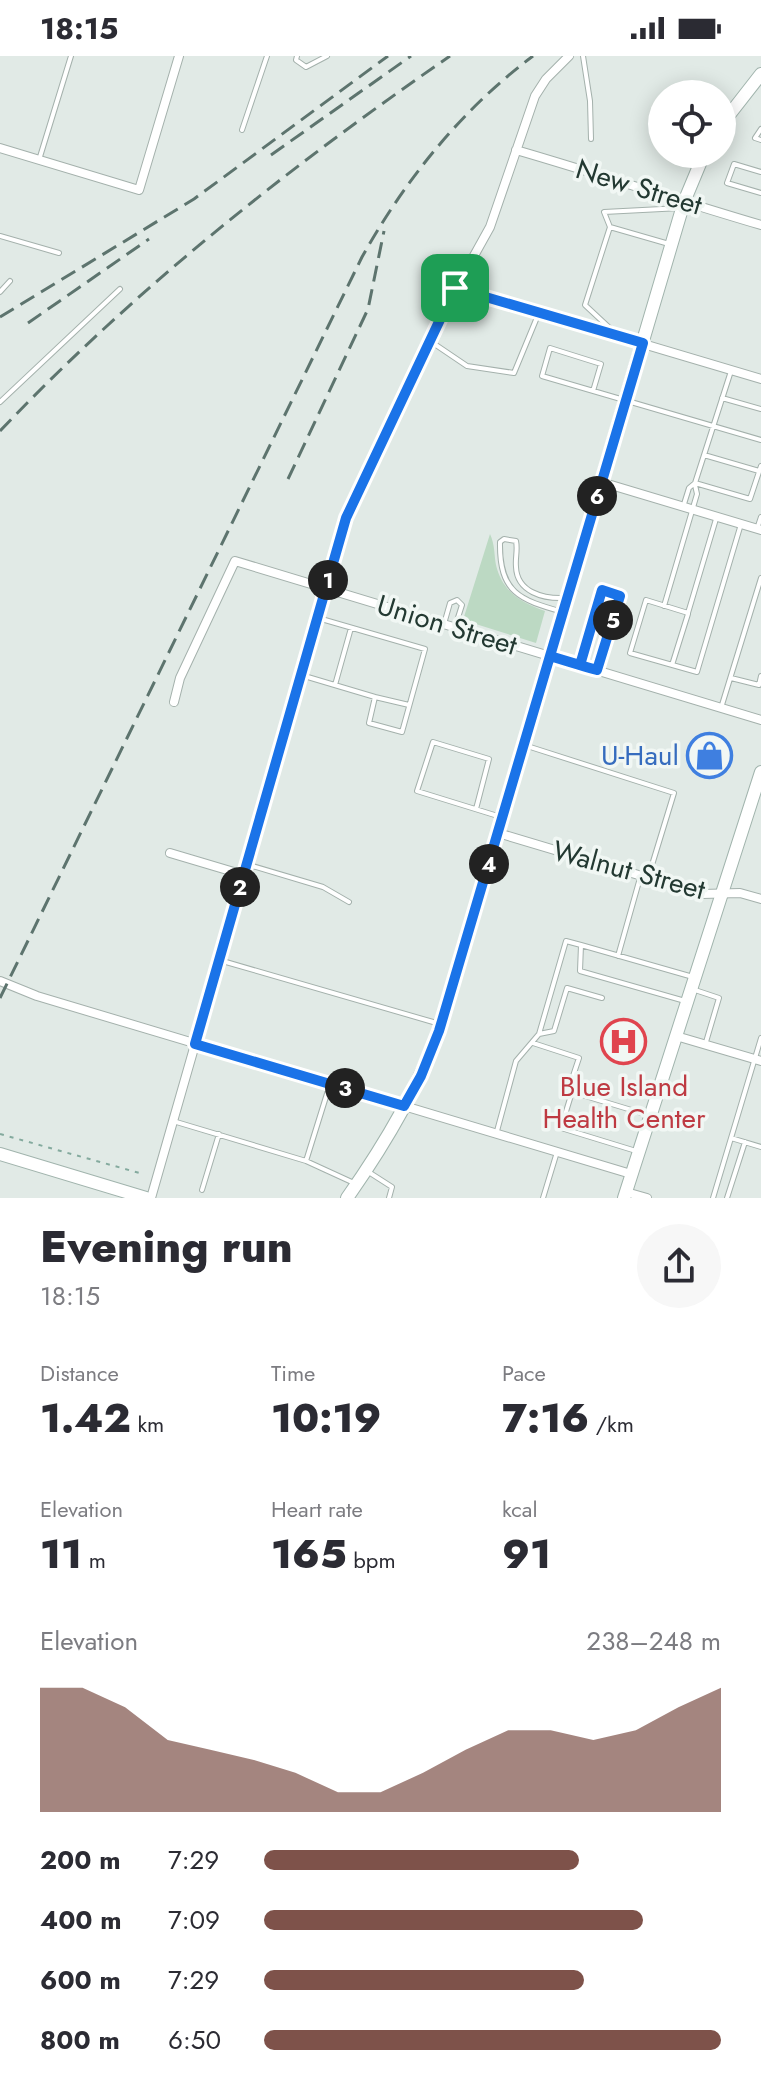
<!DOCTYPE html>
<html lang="en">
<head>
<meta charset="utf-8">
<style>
  :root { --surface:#fff; --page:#f7f7f7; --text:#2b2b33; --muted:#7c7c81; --accent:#7e524a }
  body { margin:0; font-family:Jost,sans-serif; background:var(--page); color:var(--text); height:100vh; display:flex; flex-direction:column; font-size:30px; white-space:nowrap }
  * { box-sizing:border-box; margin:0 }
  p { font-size:26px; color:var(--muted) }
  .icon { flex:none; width:44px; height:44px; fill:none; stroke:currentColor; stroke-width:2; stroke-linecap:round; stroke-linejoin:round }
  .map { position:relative; height:1142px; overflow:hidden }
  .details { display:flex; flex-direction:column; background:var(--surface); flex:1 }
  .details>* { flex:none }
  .fabs { position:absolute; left:648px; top:24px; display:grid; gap:16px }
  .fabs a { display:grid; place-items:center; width:88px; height:88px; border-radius:50%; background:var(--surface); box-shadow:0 4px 20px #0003; font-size:40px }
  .pin { position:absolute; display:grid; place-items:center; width:68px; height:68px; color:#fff; margin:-34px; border-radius:16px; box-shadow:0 4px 12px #0006 }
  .km { position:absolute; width:40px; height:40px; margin:-20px; border-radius:50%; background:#222; color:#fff; font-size:22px; line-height:40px; text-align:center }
  .round { display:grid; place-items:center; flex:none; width:84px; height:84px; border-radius:42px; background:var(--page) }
  .head { display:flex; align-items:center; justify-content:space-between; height:136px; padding:0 40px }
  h1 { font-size:44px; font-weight:800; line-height:60px }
  .stats { display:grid; grid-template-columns:repeat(3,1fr); gap:12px; height:136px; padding:8px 40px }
  .stats div { display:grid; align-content:center }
  .stats b { font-size:40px; font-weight:800 }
  .stats small { font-size:22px; font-weight:400 }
  .stats p { font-size:22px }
  .chart { height:224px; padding:16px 40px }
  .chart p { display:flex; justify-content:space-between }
  .chart svg { width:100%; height:144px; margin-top:8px; fill:var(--accent); opacity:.7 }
  ul { padding:0 40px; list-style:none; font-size:26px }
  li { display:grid; grid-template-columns:128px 96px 1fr; align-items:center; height:60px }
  li i { height:20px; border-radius:10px; background:var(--accent) }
  .status { display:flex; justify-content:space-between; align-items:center; height:56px; padding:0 40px; background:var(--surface); direction:ltr }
  .status svg { height:22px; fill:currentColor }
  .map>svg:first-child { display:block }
  .green { fill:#bcd9c3 }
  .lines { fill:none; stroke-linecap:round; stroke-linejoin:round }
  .lane-casing { stroke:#a4b1ac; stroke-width:6 }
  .street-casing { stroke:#a4b1ac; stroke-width:10 }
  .secondary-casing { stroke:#a1b4ad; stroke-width:14 }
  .path { stroke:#84aa9e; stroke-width:2; stroke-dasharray:4 6; stroke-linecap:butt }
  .lane { stroke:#fff; stroke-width:4 }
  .street { stroke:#fff; stroke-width:8 }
  .secondary { stroke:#fff; stroke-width:12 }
  .rail { stroke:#5d746e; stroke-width:3; stroke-dasharray:16 8; stroke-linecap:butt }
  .route-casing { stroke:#fff; stroke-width:16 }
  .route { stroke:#1a73e8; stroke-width:10 }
  .labels { text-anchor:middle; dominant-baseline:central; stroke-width:7; stroke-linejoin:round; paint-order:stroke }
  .street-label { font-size:28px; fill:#233932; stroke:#f1f7f4 }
  .shop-label { font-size:28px; fill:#366cbe; stroke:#f1f7f4; text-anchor:end }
  .health-label { font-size:28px; fill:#be3a42; stroke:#f1f7f4 }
</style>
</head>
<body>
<div class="status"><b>18:15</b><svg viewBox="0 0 49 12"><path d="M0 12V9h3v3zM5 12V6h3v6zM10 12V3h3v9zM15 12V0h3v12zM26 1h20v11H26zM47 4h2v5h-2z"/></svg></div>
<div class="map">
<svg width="761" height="1142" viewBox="0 0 761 1142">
  <rect width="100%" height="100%" fill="#e1eae6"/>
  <!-- green -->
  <path class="green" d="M490 478C495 489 494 498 496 509 502 535 521 547 545 555L536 587 463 564Z"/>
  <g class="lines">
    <defs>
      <path id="lane" d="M297 0 296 4 306 11 327 0
        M583 0 590 45 591 83
        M761 73 755 82 761 84
        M242 74 267 0
        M39 104 71 0
        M761 116 734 108 727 127 761 137
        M610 171 669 188
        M0 180 59 197
        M0 236 10 225
        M615 277 585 249 610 171 604 156 681 152
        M430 285 467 310 514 317 538 259
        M593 335 601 308 550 292 542 320 761 384
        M722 342 761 353
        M0 346 120 233
        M704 399 759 415
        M695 427 750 443 761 410
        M684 448 689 432 695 427 731 315
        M716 463 688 557 646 544 630 597 697 616 741 468
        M757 473 761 461
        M664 550 697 438 695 429
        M563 556C520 544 499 537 500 486L504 483 516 485C518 494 515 502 516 511 517 536 543 543 565 542
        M444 568 450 547 457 544 462 549 455 571
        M580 608 602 534 620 540 597 614
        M672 609 688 558
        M301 619 375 641 369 667 402 676 425 593 318 562
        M731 622 759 629 761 620
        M335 629 351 572
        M375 641 409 649
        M721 652 761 522
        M524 689 674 737 648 822
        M476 753 489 703 433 686 417 735 501 761
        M249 809 323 831 349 846
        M618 900 640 822
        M219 904 440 968
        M695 934 719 942 706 986
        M685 945 580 915 581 889 693 921
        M539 978 554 975 567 932 602 942
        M533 987 579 1002 569 1032 572 1036
        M173 1065 306 1105 354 1127
        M497 1075 516 1005 539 978 566 885 581 889
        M731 1082 761 1091
        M636 1095 561 1072 572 1036 648 1059
        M306 1105 330 1028
        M367 1115 392 1131 389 1142
        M202 1134 219 1078
        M543 1142 557 1096
        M713 1142 761 982
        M727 1142 745 1086"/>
      <path id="street" d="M0 92 139 134 179 0
        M516 94C599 118 679 145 761 169
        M455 232 761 323
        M601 426 761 474
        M174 646 180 622 235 505 761 664
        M498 777 702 838 740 837 761 843
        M170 797 244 819
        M0 925 37 940 631 1118
        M676 980 761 1005
        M626 1136 647 1142
        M151 1142 346 462 450 243 490 171 535 40 546 23 569 0"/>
      <path id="secondary" d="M722 68 761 18
        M0 1098 146 1142
        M347 1142C383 1091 417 1034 439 975L684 146 704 98
        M624 1142 761 716"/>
    </defs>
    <!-- lane casing -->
    <use href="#lane" class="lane-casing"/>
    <!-- street casing -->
    <use href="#street" class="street-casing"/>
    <!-- secondary casing -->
    <use href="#secondary" class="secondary-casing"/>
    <!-- path -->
    <path class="path" d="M0 1078 143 1118"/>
    <!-- lane -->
    <use href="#lane" class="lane"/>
    <!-- street -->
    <use href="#street" class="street"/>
    <!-- secondary -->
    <use href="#secondary" class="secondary"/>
    <!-- rail -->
    <path class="rail" d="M271 99 411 0
      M0 261 194 143 388 0
      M28 267 149 183
      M0 375C135 233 289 111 450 0
      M288 423 368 253 384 175
      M0 942 362 201C405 124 462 53 533 0"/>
  </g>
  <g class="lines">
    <defs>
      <path id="route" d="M455 232 346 462 195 988 404 1050 421 1020 439 975 550 600C566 605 582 610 597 614L620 540 602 534 580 609 550 600 643 287 455 232"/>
    </defs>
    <!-- route casing -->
    <use href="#route" class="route-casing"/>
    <!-- route -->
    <use href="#route" class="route"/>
  </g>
  <!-- icons -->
  <defs>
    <symbol id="shop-ring" viewBox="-11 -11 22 22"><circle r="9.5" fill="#f1f7f4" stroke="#3f7fe0" stroke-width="1.5"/><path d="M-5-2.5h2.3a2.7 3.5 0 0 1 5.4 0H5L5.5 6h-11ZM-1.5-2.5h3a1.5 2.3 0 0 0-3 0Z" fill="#3f7fe0"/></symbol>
    <symbol id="hospital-ring" viewBox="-11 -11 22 22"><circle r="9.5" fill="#f1f7f4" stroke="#e0444e" stroke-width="1.5"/><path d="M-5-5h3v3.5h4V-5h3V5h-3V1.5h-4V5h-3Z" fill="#e0444e"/></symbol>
  </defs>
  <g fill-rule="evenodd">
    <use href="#shop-ring" x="684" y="674" width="51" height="51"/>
    <use href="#hospital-ring" x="598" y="960" width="51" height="51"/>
  </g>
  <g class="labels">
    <!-- street labels -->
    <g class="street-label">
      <text transform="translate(639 131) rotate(17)">New Street</text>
      <text transform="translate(447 569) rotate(17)">Union Street</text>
      <text transform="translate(629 814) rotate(15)">Walnut Street</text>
    </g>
    <!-- shop labels -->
    <g class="shop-label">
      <text x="679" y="699">U-Haul</text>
    </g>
    <!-- health labels -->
    <g class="health-label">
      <text x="624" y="1030">Blue Island<tspan x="624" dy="32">Health Center</tspan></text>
    </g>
  </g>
</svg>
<div class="fabs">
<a><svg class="icon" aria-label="locate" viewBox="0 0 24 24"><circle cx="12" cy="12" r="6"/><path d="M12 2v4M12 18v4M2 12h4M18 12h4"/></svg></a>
</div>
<div class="pin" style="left:455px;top:232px;background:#1e9e55"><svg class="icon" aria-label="arrive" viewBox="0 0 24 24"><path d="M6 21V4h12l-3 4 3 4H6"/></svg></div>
<b class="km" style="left:328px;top:524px">1</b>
<b class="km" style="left:240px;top:831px">2</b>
<b class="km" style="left:345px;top:1032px">3</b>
<b class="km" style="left:489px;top:808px">4</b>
<b class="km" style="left:613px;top:564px">5</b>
<b class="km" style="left:597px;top:440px">6</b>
</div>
<section class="details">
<div class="head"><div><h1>Evening run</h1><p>18:15</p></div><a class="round"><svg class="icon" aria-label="share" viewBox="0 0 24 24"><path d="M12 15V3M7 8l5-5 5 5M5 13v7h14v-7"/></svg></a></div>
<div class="stats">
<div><p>Distance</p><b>1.42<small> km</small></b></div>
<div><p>Time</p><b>10:19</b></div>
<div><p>Pace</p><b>7:16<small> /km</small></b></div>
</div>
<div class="stats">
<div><p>Elevation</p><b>11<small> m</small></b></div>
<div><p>Heart rate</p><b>165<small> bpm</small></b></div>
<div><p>kcal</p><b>91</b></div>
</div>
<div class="chart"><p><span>Elevation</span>238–248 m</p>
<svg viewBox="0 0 160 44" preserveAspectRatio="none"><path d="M0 44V6L10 6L20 12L30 22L40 25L50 28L60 32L70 38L80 38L90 32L100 25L110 19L120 19L130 22L140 19L150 12L160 6V44z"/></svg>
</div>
<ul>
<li><b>200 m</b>7:29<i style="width:69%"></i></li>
<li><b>400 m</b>7:09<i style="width:83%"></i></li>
<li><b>600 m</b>7:29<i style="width:70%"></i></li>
<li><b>800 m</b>6:50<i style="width:100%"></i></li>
</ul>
</section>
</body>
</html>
